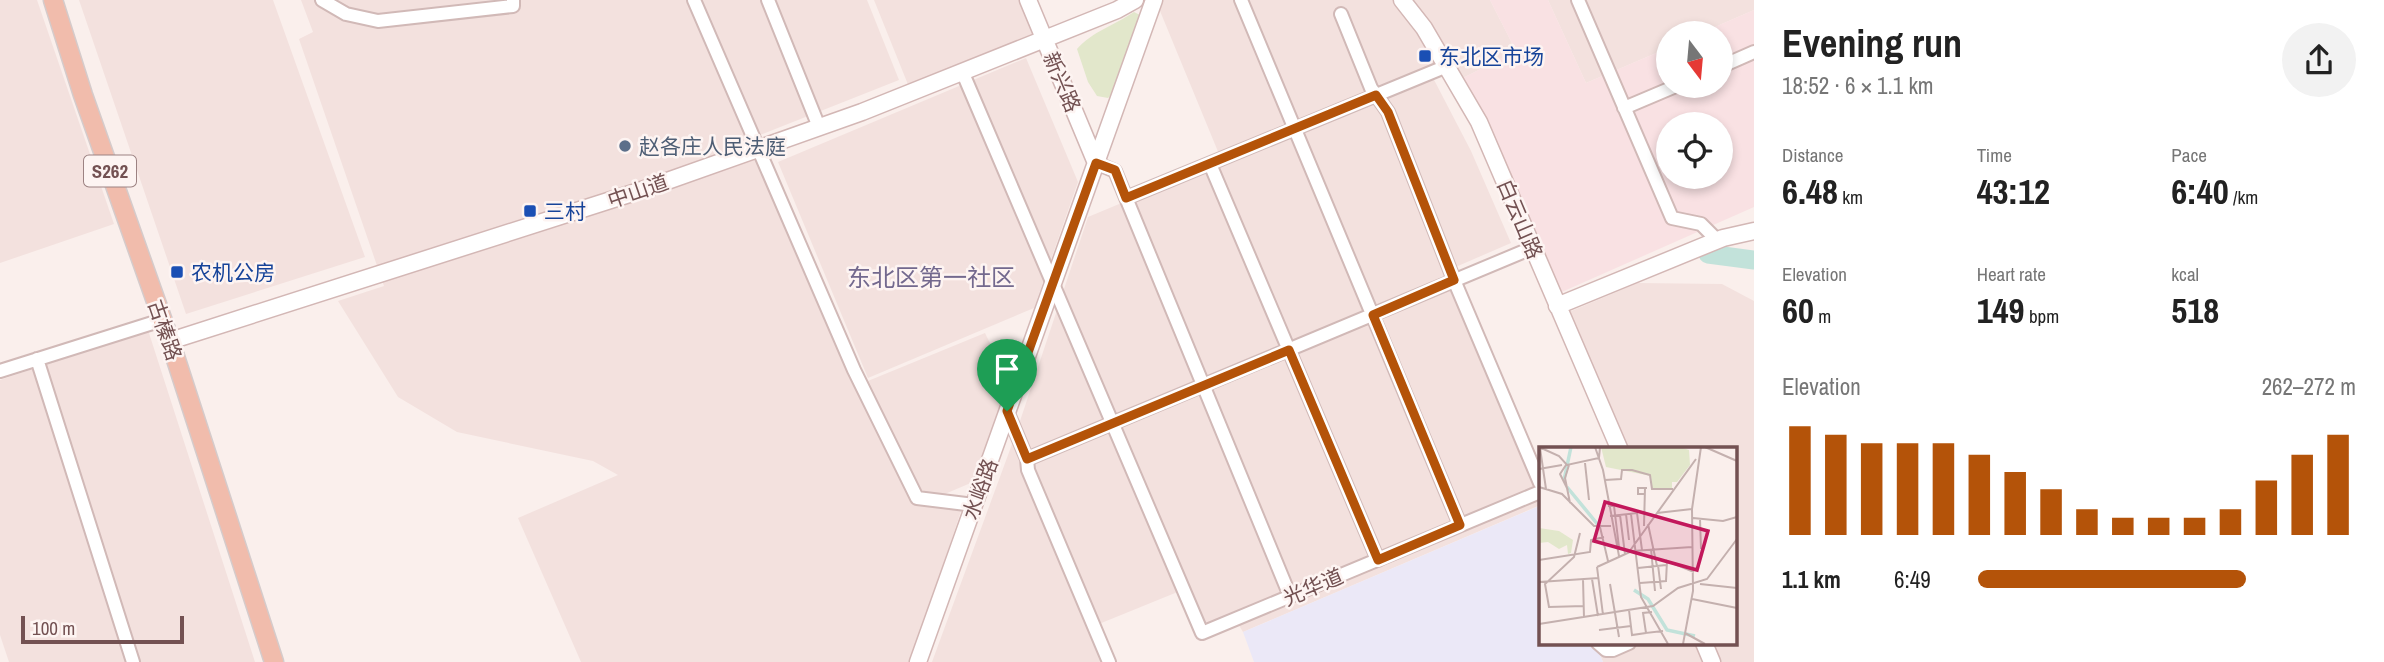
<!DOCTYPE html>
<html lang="en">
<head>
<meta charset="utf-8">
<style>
  :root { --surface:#fff; --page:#f2f2f2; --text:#222; --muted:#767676; --accent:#b45309 }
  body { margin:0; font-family:"Archivo Narrow","Noto Sans SC",sans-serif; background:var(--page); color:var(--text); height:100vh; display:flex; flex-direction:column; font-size:26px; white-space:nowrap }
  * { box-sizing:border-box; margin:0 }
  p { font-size:23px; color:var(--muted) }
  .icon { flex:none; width:38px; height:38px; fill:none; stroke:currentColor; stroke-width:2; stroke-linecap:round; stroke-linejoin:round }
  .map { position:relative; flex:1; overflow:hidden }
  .side { display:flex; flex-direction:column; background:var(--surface); width:630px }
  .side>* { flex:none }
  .needle { width:46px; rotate:164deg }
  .buttons { position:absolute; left:1656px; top:21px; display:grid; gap:14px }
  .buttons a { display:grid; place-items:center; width:77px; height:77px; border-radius:50%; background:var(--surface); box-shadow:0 4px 10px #0003; font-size:35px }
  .scale { position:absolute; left:21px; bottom:18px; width:163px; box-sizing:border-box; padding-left:7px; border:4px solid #735152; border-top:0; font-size:19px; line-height:24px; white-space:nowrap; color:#735152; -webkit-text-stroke:5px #fdf4f2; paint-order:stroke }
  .pin { position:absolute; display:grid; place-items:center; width:60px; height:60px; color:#fff; margin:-72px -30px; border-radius:50% 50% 50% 0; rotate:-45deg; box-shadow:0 0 7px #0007 }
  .pin .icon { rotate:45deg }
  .round { display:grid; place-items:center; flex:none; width:74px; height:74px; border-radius:37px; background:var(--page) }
  .headline { display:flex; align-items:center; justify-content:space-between; height:119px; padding:0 28px }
  h1 { font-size:38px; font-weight:700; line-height:52px }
  .stats { display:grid; grid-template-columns:repeat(3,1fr); gap:10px; height:119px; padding:7px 28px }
  .stats div { display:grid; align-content:center }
  .stats b { font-size:35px; font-weight:700 }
  .stats small { font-size:19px; font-weight:400 }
  .stats p { font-size:19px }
  .chart { height:196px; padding:14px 28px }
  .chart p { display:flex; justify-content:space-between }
  .chart svg { width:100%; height:126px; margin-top:7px; stroke:var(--accent); stroke-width:6 }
  ul { padding:0 28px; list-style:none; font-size:23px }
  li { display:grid; grid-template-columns:112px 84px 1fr; align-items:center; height:52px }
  li i { height:18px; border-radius:9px; background:var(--accent) }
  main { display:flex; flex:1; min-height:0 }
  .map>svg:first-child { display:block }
  .residential { fill:#f3e1de }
  .commercial { fill:#f9e1e3; fill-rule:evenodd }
  .education { fill:#ebe8f7 }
  .green { fill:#e2e7cb }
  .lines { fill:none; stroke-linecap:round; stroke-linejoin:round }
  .river { stroke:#c2e2da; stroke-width:19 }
  .street-casing { stroke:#d1b9b7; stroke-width:16 }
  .secondary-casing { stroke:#d3b7b5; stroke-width:19 }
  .primary-casing { stroke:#d5cbcb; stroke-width:21 }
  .street { stroke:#fff; stroke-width:12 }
  .secondary { stroke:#fff; stroke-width:16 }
  .primary { stroke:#f1bcac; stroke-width:18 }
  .route-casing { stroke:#fff; stroke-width:14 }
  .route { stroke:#b45309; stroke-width:9 }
  .transit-dot { fill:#1a4fb4; stroke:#fdf4f2; stroke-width:2.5 }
  .service-dot { fill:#5c6f8a; stroke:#fdf4f2; stroke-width:2.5 }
  .labels { text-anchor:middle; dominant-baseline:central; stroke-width:5; stroke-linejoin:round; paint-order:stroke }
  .shield { fill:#fdf4f2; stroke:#9c8282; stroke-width:2 }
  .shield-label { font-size:19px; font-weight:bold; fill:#735152 }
  .transit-label { font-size:21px; fill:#164399; stroke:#fdf4f2; text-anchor:start }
  .street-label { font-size:21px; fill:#735152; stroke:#fdf4f2 }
  .service-label { font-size:21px; fill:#4e5e75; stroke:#fdf4f2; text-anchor:start }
  .quarter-label { font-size:24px; fill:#73698e; stroke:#fdf4f2 }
  .inset-river { fill:none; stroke:#c2e2da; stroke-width:3.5 }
  .inset-road { fill:none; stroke:#c4b0ae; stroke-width:2 }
  .view { fill:#c2185b; fill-opacity:0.15; stroke:#c2185b; stroke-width:3.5 }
  .inset-edge { fill:none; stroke:#735152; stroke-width:3.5 }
</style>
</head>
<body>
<main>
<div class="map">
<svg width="1754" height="662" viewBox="0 0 1754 662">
  <rect width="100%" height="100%" fill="#faefec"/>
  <!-- residential -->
  <path class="residential" d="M0 0H37L114 224 0 263Z
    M79 0H273L365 257 186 314Z
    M301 0H867L899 80 755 137 863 383 985 333 1009 382 973 482 919 505 961 511 911 662H581L518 518 618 475 593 461 457 432 398 397 338 301 384 286 299 39 313 32Z
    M874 0H1019L1033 36 909 87Z
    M1162 0H1490L1516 51 1459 80 1446 60 1219 154 1160 11Z
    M1548 0H1754V10L1701 33H1668V48L1586 83Z
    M1026 58 1078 182 1034 308 868 378 778 162Z
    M1431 74 1471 151 1511 243 1451 269 1540 492V511L1538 506 1243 632 1237 622 1200 638 1180 591 1094 626 1108 662H932L1015 436 1088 217Z
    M1638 283 1722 284 1754 301V662H1603L1595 643H1735V448H1623L1569 312Z
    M148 330 255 662H9L0 635V380Z"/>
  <!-- commercial -->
  <path class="commercial" d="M1490 0H1548L1586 83 1668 48V86H1720V33H1701L1754 10V207L1555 295 1459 80 1516 51ZM1668 124H1720V177H1668Z"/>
  <!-- education -->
  <path class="education" d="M1539 506 1540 511V643H1595L1603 662H1254L1243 632Z"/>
  <!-- green -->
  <path class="green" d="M1134 12 1140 15 1113 93 1108 98 1097 96 1088 82 1077 49C1093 31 1115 25 1134 12Z"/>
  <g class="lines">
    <!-- river -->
    <path class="river" d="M1708 254 1754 260"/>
    <defs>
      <path id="street" d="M322 0 346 14 378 21 513 6V0
        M694 0 854 370 917 498 974 505
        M768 0 819 127
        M1241 0 1460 525
        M1578 0 1672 218 1701 224 1717 240
        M1341 14 1371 88 1388 112 1454 280 1540 483
        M1720 67 1754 52
        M962 71 1202 633 1540 492
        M1624 108 1676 86
        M1096 163 1115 171 1290 596
        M1210 164 1378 560
        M1126 198 1447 66
        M37 359 133 662
        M0 371 162 320
        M1007 411 1027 459 1532 248
        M1027 459 1028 470 1109 662
        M1598 643 1606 650H1613L1629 643"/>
      <path id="secondary" d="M1028 0 1096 163
        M1402 0 1424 28 1479 122 1619 448
        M1557 306 1723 238 1754 231
        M170 341 639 191 862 112 1117 10 1135 0
        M1704 643 1712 662
        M918 662 1154 0"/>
      <path id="primary" d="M53 0 83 95 170 341 274 662"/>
    </defs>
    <!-- street casing -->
    <use href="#street" class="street-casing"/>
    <!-- secondary casing -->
    <use href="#secondary" class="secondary-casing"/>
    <!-- primary casing -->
    <use href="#primary" class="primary-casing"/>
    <!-- street -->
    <use href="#street" class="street"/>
    <!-- secondary -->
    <use href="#secondary" class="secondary"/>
    <!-- primary -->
    <use href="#primary" class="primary"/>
  </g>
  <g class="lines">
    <defs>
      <path id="route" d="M1376 95 1388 112 1454 280 1373 315 1460 525 1378 560 1289 350 1027 459 1007 411 1096 163 1115 170 1126 198Z"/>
    </defs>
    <!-- route casing -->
    <use href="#route" class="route-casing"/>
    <!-- route -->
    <use href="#route" class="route"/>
  </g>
  <!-- markers -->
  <g class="transit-dot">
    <rect x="1418" y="49" width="14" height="14" rx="3.5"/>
    <rect x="523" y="204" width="14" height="14" rx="3.5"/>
    <rect x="170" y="265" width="14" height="14" rx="3.5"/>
  </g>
  <circle class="service-dot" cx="625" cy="146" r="7"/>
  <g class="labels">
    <!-- shield labels -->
    <rect class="shield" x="84" y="155.5" width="52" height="31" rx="5"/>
    <g class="shield-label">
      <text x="110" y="171">S262</text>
    </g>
    <!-- transit labels -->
    <g class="transit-label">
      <text x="1439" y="56">东北区市场</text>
      <text x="544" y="211">三村</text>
      <text x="191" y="272">农机公房</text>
    </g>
    <!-- street labels -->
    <g class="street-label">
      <text transform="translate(1062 82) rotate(67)">新兴路</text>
      <text transform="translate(638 191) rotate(-19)">中山道</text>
      <text transform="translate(1520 219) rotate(67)">白云山路</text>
      <text transform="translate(165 330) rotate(71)">古榛路</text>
      <text transform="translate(980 489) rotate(-70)">水峪路</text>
      <text transform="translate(1313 587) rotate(-23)">光华道</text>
    </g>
    <!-- service labels -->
    <g class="service-label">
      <text x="639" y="146">赵各庄人民法庭</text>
    </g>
    <!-- quarter labels -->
    <g class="quarter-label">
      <text x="931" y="277">东北区第一社区</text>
    </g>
  </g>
  <!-- overview -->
  <g transform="translate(1539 447)">
    <rect width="198" height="198" fill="#faefec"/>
    <path d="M62 0 144 1 150 3 151 18 138 35H133V42H113L112 29 67 20ZM0 81 20 84 34 93 32 106 29 107 28 98 20 102 9 95 0 96Z" fill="#e2e7cb"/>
    <path class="inset-river" d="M25 33 32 0M28 40 60 79M95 143 109 152 128 183 156 189"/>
    <path class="inset-road" d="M0 0 20 9 28 18 60 11 61 0M56 0 64 23 80 109M166 0 198 14M1 1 7 42M46 16 50 53M27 18 21 27 29 43M30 18 26 31 31 56M0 22 23 18M66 33 82 32 83 23H93L111 28 113 42H134M0 40 23 47 55 79H72M106 47H99V41H108M69 59H75L80 100M118 66 153 62M87 67 90 93M92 67 102 150 129 197M81 68 86 107M71 69 98 66 103 103M154 71 184 74 198 70M161 72 162 102M109 77 118 119M105 79 106 41M61 80 69 114M41 86 35 110 6 137 10 160 45 159M112 102 116 144M90 105 157 12M0 113 51 105 52 93 65 90M119 118 122 142M58 120 93 104 153 100M58 120 64 168M99 121 127 118M44 132 45 171M53 132 59 169M0 135 60 131M101 136 127 134 128 114 155 125M71 137 76 166M161 137 198 141M153 152 198 161M90 163 93 188 107 186M113 165 104 166 107 186 124 184M76 166 80 190M0 177 114 159 139 141 168 132 198 92M60 183 92 179M146 186 166 197M144 197 154 144 153 62 162 0"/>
    <path class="view" d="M66 55 169 84 158 123 55 94Z"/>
    <rect width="198" height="198" class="inset-edge"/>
  </g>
</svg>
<div class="buttons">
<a><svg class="needle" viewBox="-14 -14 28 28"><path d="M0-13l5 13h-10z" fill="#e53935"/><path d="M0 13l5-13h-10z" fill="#767676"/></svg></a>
<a><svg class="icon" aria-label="locate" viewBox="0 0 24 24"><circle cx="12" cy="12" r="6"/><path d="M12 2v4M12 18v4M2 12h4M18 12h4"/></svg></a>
</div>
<div class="scale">100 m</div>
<div class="pin" style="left:1007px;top:411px;background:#1e9e55"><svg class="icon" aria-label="arrive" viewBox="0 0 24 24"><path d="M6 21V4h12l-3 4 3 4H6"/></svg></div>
</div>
<section class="side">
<div class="headline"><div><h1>Evening run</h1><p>18:52 · 6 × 1.1 km</p></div><a class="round"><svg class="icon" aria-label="share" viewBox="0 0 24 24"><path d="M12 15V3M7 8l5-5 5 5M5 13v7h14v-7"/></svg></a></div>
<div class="stats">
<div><p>Distance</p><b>6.48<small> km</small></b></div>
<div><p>Time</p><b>43:12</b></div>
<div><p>Pace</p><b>6:40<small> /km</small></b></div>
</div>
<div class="stats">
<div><p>Elevation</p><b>60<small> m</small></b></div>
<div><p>Heart rate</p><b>149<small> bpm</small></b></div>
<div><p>kcal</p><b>518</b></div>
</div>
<div class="chart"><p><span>Elevation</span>262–272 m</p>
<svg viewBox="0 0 160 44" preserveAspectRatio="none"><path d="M5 44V6M15 44V9M25 44V12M35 44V12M45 44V12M55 44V16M65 44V22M75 44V28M85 44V35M95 44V38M105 44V38M115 44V38M125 44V35M135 44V25M145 44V16M155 44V9"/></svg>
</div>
<ul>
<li><b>1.1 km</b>6:49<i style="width:71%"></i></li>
</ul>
</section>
</main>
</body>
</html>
